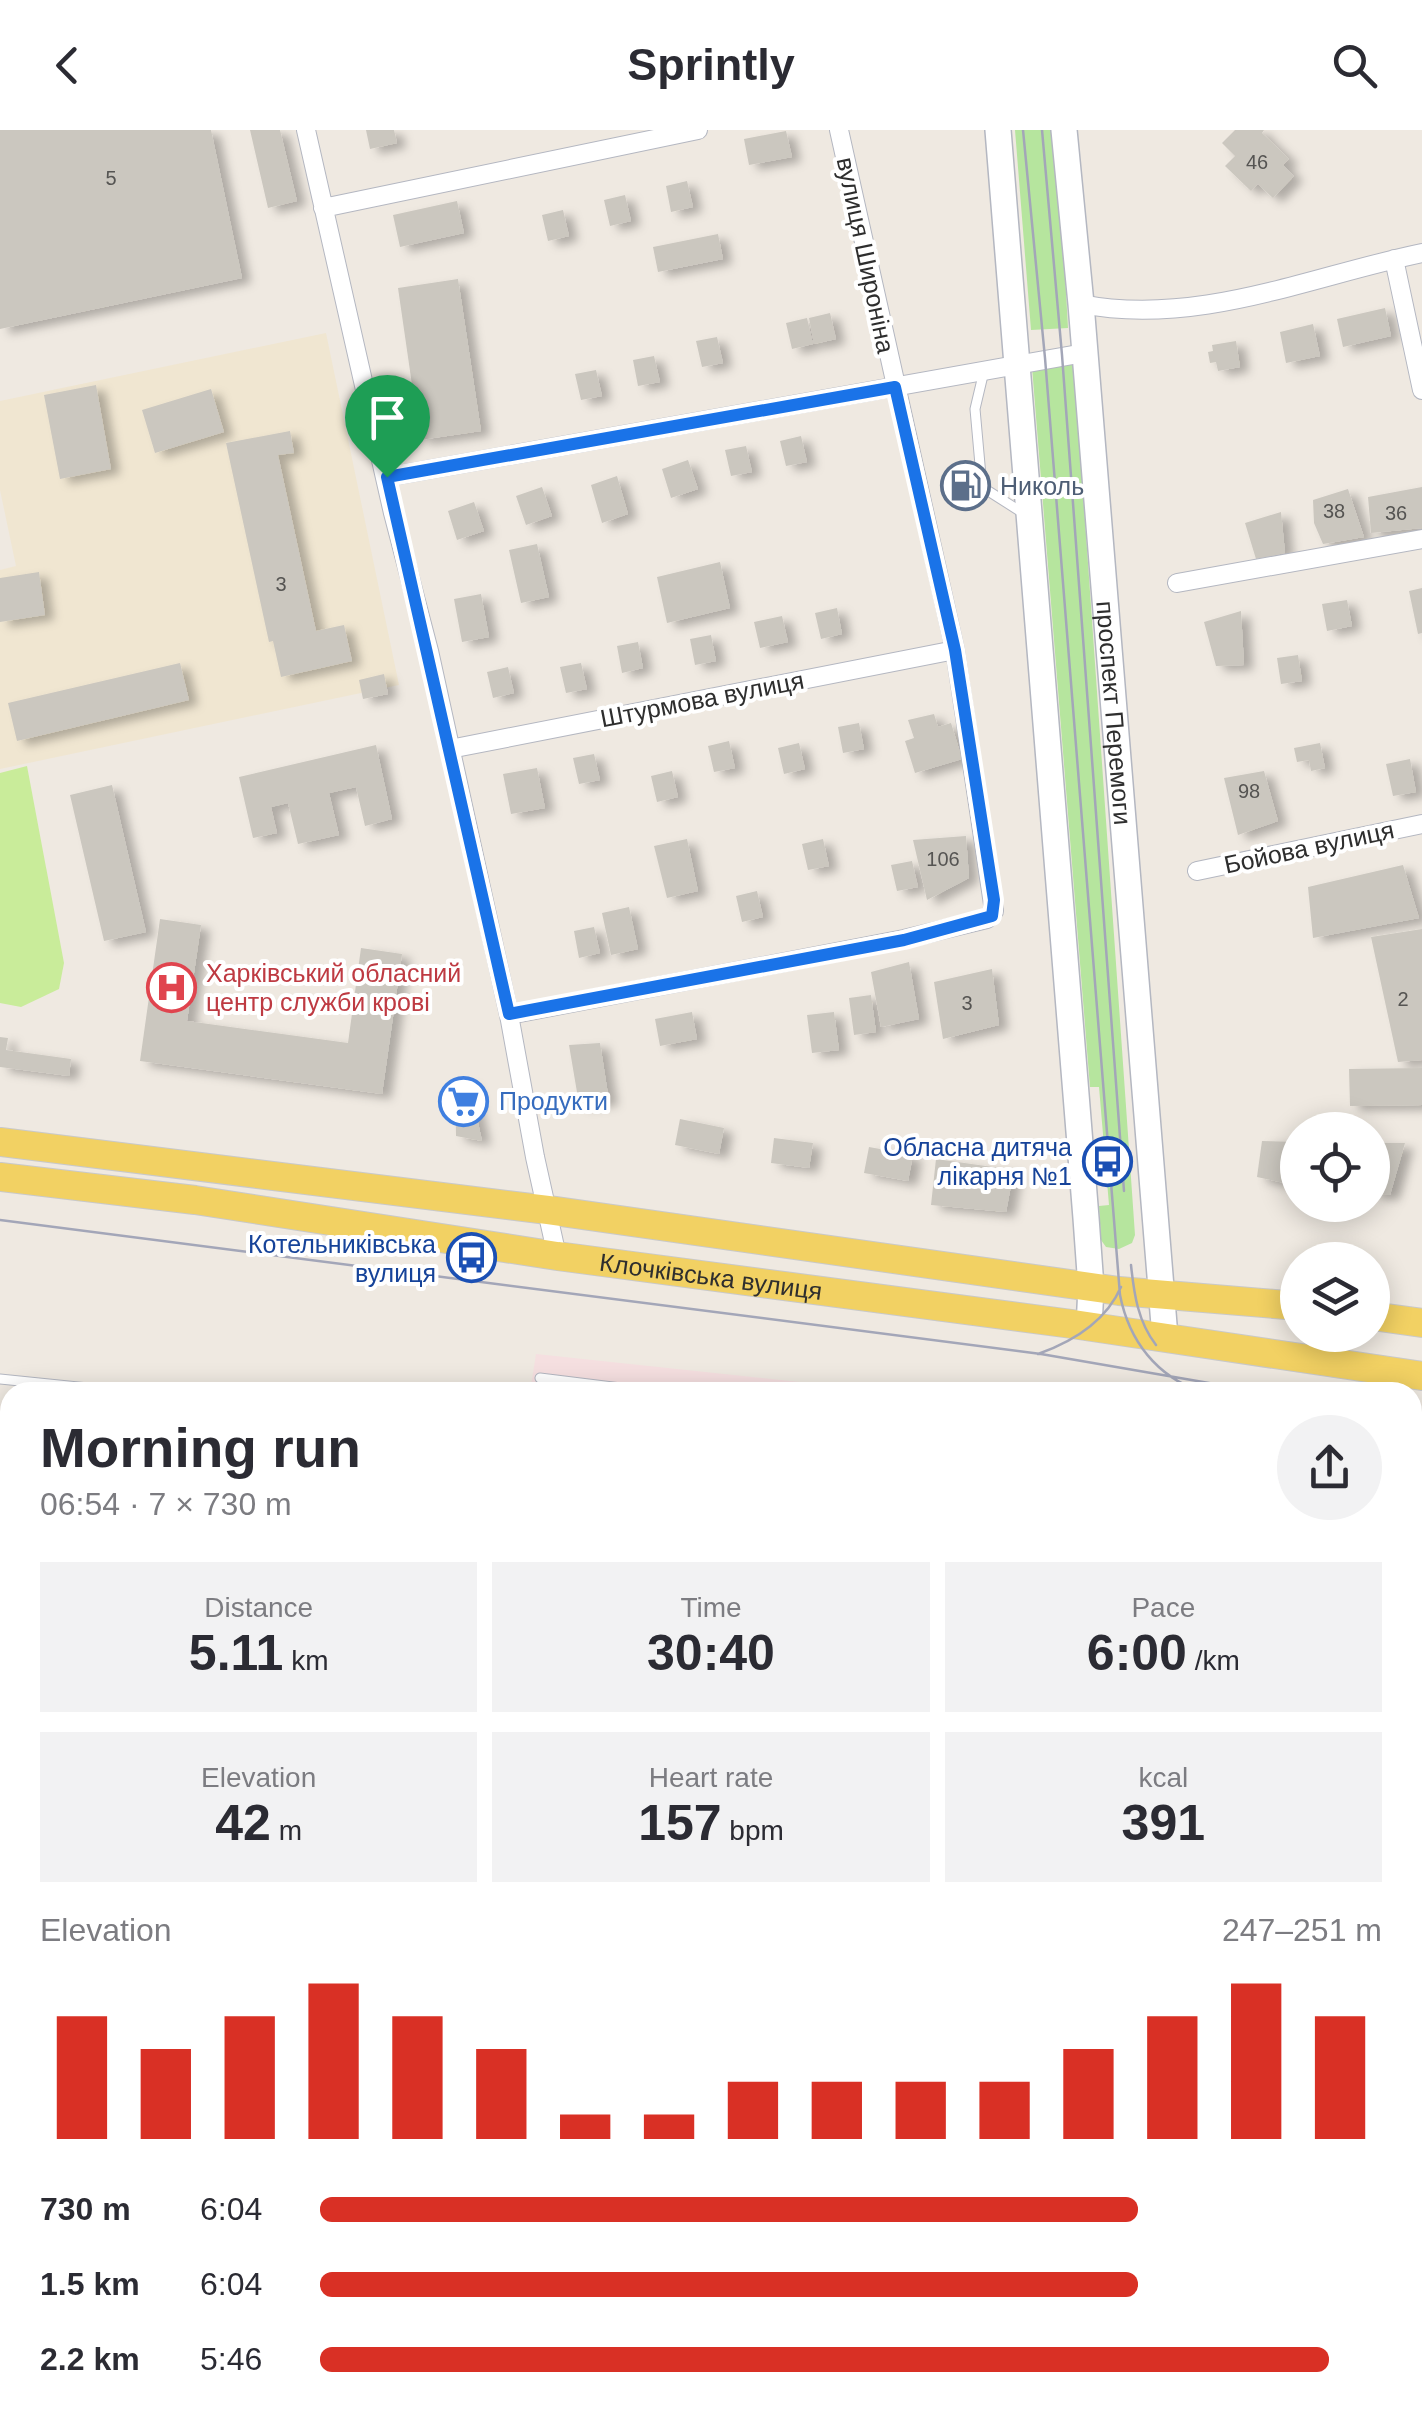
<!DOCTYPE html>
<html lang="en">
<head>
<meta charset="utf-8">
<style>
  :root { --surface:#fff; --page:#f2f2f3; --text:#2b2b33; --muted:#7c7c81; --accent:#d93025 }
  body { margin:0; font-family:Helvetica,sans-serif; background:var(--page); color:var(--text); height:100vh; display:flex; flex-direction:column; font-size:38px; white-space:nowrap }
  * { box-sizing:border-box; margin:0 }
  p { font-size:32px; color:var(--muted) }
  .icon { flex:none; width:55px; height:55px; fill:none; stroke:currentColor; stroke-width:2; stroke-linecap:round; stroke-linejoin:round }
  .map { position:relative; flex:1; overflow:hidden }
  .panel { position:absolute; left:0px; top:1252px; width:1422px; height:1038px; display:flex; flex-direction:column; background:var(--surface); border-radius:30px 30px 0 0; box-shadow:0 5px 25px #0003 }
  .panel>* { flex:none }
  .controls { position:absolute; left:1280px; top:982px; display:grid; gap:20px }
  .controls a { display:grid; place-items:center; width:110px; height:110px; border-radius:50%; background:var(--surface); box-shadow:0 5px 25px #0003; font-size:50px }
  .pin { position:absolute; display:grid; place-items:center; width:85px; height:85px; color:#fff; margin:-102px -42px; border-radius:50% 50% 50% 0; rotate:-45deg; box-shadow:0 0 10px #0007 }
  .pin .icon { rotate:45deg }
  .round { display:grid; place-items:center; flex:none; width:105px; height:105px; border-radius:52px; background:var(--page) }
  .summary { display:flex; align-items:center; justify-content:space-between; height:170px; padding:0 40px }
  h1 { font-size:55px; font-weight:700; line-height:75px }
  .stats { display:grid; grid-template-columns:repeat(3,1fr); gap:15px; height:170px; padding:10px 40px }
  .stats div { display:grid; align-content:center; border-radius:0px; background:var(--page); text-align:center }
  .stats b { font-size:50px; font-weight:700 }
  .stats small { font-size:28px; font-weight:400 }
  .stats p { font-size:28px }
  .chart { height:280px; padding:20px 40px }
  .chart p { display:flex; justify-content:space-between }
  .chart svg { width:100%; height:180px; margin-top:10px; stroke:var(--accent); stroke-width:6 }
  ul { padding:0 40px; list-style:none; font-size:32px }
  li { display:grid; grid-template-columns:160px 120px 1fr; align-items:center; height:75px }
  li i { height:25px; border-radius:12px; background:var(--accent) }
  header { display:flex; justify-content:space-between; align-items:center; height:130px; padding:0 40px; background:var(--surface); font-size:45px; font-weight:700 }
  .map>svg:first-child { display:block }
  .industrial { fill:#e3e1e8 }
  .education { fill:#f0e6d1 }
  .medical { fill:#f5dfe0 }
  .green { fill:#b6e59e }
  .pitch { fill:#c9ec9a }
  .building { fill:#cbc7bf; filter:url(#shadow) }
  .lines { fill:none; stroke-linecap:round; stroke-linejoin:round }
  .service-casing { stroke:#b4b7c1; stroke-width:11 }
  .minor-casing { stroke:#b4b7c1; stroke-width:20 }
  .secondary-casing { stroke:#b4b7c1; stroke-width:28 }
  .primary-casing { stroke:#c9c9c9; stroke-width:30 }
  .service { stroke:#fff; stroke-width:9 }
  .minor { stroke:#fff; stroke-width:18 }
  .secondary { stroke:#fff; stroke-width:25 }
  .primary { stroke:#f2d163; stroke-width:28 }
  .tram { stroke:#a3a6b8; stroke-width:2.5 }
  .route-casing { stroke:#fff; stroke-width:20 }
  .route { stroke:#1a73e8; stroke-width:12 }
  .labels { text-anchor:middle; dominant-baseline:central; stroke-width:8; stroke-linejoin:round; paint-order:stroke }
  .number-label { font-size:20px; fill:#555452 }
  .street-label { font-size:25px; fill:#2e2e2e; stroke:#fff }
  .service-label { font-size:25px; fill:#4e5e75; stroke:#fff; text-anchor:start }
  .health-label { font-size:25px; fill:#be3a42; stroke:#fff; text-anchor:start }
  .shop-label { font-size:25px; fill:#366cbe; stroke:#fff; text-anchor:start }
  .transit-label { font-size:25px; fill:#164399; stroke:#fff; text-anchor:end }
</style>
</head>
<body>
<header><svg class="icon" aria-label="back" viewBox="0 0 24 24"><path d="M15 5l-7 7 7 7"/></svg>Sprintly<svg class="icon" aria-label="search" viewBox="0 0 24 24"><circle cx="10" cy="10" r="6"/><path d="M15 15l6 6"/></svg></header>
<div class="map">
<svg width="1422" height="2289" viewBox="0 0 1422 2289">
  <defs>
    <filter id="shadow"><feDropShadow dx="9" dy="5" stdDeviation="5" flood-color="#0004"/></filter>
  </defs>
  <rect width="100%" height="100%" fill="#efe9e1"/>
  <!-- industrial -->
  <path class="industrial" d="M10 1996V2280H700L702 2289H0V1997Z"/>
  <!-- education -->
  <path class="education" d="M326 203 399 555 0 639V440L16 436 0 360V271Z"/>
  <!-- medical -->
  <path class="medical" d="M536 1224 893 1262H530Z"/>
  <!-- green -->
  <path class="green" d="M1015 0H1057L1068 198 1031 200Z
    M1074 233 1135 1105 1132 1113 1119 1119 1106 1117 1101 1110 1099 1076 1109 1075 1099 957H1090L1032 237Z
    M1413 2044 1422 2045V2143L1413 2156Z"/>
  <!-- pitch -->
  <path class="pitch" d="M27 636 64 833 59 859 21 877 0 873V643Z"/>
  <!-- building -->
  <path class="building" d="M0 0H211L242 148 0 199Z
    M250 0H280L297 71 268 78Z
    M366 0H394L397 13 370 19Z
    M1235 0H1264L1262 3 1289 29 1283 35 1294 46 1273 68 1258 54 1251 61 1225 36 1235 26 1222 13Z
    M786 1 792 27 749 35 744 9Z
    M687 51 693 77 671 82 666 56Z
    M625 65 631 91 610 96 604 70Z
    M457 71 464 103 400 117 393 85Z
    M563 80 569 106 548 111 542 85Z
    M718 104 723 129 658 142 653 117Z
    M458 149 481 301 420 310 398 158Z
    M1385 178 1391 206 1343 217 1337 189Z
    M830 183 836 209 814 214 809 188Z
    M807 188 813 214 792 219 786 193Z
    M1313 194 1320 226 1286 233 1280 202Z
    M717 207 723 233 702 237 696 211Z
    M1236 211 1240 237 1218 241 1216 232 1210 233 1208 222 1213 221 1212 215Z
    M654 226 660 252 638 256 633 230Z
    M596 240 602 266 581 270 575 244Z
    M96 255 111 339 60 349 44 265Z
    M211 259 224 302 155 323 142 280Z
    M290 301 294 323 278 325 316 501 344 495 352 531 281 547 273 511 269 512 226 313Z
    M801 306 807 332 786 336 780 311Z
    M746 316 752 342 731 346 725 320Z
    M688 330 698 359 671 368 662 339Z
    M617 346 628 384 602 393 591 355Z
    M542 357 552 386 526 395 516 366Z
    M1422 357V398L1371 403 1368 367Z
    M1348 359 1364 407 1323 414 1314 393 1313 370Z
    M474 372 484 401 457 410 448 381Z
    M1281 382 1285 423 1256 429 1245 393Z
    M537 414 549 467 521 473 509 420Z
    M720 432 730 478 667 493 657 447Z
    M39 442 45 485 0 492V448Z
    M1422 458V503L1418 504 1409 461Z
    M481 464 489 507 462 512 454 469Z
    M1347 470 1352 496 1327 501 1322 474Z
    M837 478 842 504 821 509 815 483Z
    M1241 481 1244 535 1216 536 1204 492Z
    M782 486 788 512 760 518 754 492Z
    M711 505 716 531 695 535 690 509Z
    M638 512 643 538 622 543 617 516Z
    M1298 525 1302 551 1281 554 1277 528Z
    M180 533 189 570 17 611 8 573Z
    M581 533 587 559 566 563 560 537Z
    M508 537 514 563 493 568 487 542Z
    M384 544 388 564 363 569 359 550Z
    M934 584 938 597 951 593 962 629 915 643 905 611 914 608 908 590Z
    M859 593 864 619 843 623 838 597Z
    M729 611 735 638 714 642 708 616Z
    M799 613 805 639 784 644 778 618Z
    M1320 613 1325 638 1311 641 1309 630 1297 632 1294 618Z
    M376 615 392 689 365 696 356 657 329 663 339 705 298 714 288 673 271 677 277 703 253 708 239 647Z
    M594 624 600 650 579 654 573 628Z
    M1410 629 1416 662 1393 666 1386 634Z
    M537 638 545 678 511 684 503 644Z
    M672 641 678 667 657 672 651 646Z
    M1264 641 1278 691 1238 705 1224 648Z
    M112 655 146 802 104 811 70 665Z
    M966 706 969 748 927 770 913 710Z
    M687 709 698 761 667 768 654 716Z
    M823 709 829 736 808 740 802 714Z
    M912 731 918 757 897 761 891 735Z
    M1403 735 1419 788 1313 808 1308 757Z
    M757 761 763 787 742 792 736 766Z
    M629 777 638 819 611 825 602 783Z
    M160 789 201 795 187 891 348 913 361 818 402 824 382 964 140 931Z
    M594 797 600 823 579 828 574 801Z
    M1422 799V930L1398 932 1371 807Z
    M909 832 919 889 881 897 871 842Z
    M992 839 999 895 943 909 934 852Z
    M871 865 876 902 854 905 849 868Z
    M692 882 697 909 660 916 655 889Z
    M834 882 839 920 812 923 807 885Z
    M0 907 8 908 6 920 71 929 69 946 0 937Z
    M600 913 609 971 579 974 569 915Z
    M1422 938V975L1350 976 1349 939Z
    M469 951 482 1011 456 1006 455 955Z
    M680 989 724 998 719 1024 675 1015Z
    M774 1008 813 1013 809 1038 771 1033Z
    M1262 1011 1298 1012V1056L1257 1047Z
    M1372 1013H1405L1390 1065 1372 1064Z
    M869 1017 913 1025 908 1051 864 1043Z
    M936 1029 1014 1040 1006 1082 931 1075Z
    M1412 1323 1422 1325V1362L1412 1360Z
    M0 1342 10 1343V1375L0 1373Z
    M1422 1437V1483L1412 1496V1450Z
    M0 1610 10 1611 9 1704 0 1703Z
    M0 2188 10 2189V2250H0Z
    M441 2280H566L565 2285 582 2286 583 2280H605L604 2289H434Z
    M616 2280H673V2289H615Z
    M741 2280H778L777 2289H740Z"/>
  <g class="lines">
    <defs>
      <path id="service" d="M984 241 975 279 982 357 1026 385
        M540 1248 653 1262
        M0 1249 127 1262"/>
      <path id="minor" d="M306 0 393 383 429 521 509 885 535 1027 557 1126
        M323 78 698 0
        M1394 129 1422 260
        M1081 174C1197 197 1311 146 1422 123
        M387 347 1084 223
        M1177 453 1422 409
        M450 619 955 520
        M1197 741 1422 694
        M509 885 904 809 987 789 994 781 955 520 839 0"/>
      <g id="secondary">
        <path d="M998 0 1086 1088 1091 1157 1089 1197"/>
        <path id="s1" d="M1064 0 1081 174 1165 1207"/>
      </g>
      <g id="primary">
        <path d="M0 1012 548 1080 1119 1161 1298 1176"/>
        <path id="s2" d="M0 1047 195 1070 557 1126 1072 1194 1422 1246"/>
        <path d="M1372 1186 1422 1193"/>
      </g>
    </defs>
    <!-- service casing -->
    <use href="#service" class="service-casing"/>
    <!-- minor casing -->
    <use href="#minor" class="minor-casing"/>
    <!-- secondary casing -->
    <use href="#secondary" class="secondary-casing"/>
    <!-- primary casing -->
    <use href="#primary" class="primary-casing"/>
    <!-- service -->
    <use href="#service" class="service"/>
    <!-- minor -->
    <use href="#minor" class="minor"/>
    <!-- secondary -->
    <use href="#secondary" class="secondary"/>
    <!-- primary -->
    <use href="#primary" class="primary"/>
    <!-- tram -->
    <path class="tram" d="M1023 0 1045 228 1120 1165C1129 1211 1157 1247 1202 1262
      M1042 0 1062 225 1124 1061
      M0 1090 1041 1224 1261 1262
      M1131 1135C1134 1164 1138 1192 1156 1215
      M1038 1224C1072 1212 1106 1191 1121 1157
      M1412 1296 1422 1297"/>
  </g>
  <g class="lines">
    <defs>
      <path id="route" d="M895 257 955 520 994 770 992 786 904 810 509 884 387 347Z"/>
    </defs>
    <!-- route casing -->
    <use href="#route" class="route-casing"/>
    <!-- route -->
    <use href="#route" class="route"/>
  </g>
  <!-- icons -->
  <defs>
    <symbol id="fuel-ring" viewBox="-11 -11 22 22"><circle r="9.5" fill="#fff" stroke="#5c6f8a" stroke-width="1.5"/><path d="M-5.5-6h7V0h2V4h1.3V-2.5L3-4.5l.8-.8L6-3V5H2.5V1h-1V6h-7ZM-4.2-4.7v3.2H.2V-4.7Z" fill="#5c6f8a"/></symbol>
    <symbol id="hospital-ring" viewBox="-11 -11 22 22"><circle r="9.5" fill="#fff" stroke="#e0444e" stroke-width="1.5"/><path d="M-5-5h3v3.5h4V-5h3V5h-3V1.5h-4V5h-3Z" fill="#e0444e"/></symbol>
    <symbol id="supermarket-ring" viewBox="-11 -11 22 22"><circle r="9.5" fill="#fff" stroke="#3f7fe0" stroke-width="1.5"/><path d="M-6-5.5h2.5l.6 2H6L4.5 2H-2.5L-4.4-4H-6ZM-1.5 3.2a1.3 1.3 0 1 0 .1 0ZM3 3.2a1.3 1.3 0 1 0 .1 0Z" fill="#3f7fe0"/></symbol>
    <symbol id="bus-ring" viewBox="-11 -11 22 22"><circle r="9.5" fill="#fff" stroke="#1a4fb4" stroke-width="1.5"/><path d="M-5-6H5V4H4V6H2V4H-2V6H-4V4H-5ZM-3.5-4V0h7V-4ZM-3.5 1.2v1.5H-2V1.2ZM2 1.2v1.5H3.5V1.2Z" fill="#1a4fb4"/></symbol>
  </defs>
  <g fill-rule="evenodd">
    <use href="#fuel-ring" x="938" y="328" width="55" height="55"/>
    <use href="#hospital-ring" x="144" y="830" width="55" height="55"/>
    <use href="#supermarket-ring" x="436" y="944" width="55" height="55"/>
    <use href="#bus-ring" x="1080" y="1004" width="55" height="55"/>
    <use href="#bus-ring" x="444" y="1100" width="55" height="55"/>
  </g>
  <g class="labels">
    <!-- number labels -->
    <g class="number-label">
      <text x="1257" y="32">46</text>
      <text x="111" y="48">5</text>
      <text x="1334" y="381">38</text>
      <text x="1396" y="383">36</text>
      <text x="281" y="454">3</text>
      <text x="1249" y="661">98</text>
      <text x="943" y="729">106</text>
      <text x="1403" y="869">2</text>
      <text x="967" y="873">3</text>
    </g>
    <!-- street labels -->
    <g class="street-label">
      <text transform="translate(866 125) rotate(78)">вулиця Широніна</text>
      <text transform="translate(702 569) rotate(-11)">Штурмова вулиця</text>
      <text stroke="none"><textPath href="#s1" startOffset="585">проспект Перемоги</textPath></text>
      <text transform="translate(1309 717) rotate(-12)">Бойова вулиця</text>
      <text stroke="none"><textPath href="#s2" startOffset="718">Клочківська вулиця</textPath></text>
    </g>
    <!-- service labels -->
    <g class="service-label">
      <text x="1000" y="356">Николь</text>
    </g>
    <!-- health labels -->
    <g class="health-label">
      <text x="206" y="843">Харківський обласний<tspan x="206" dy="29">центр служби крові</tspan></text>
    </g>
    <!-- shop labels -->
    <g class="shop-label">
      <text x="499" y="971">Продукти</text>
    </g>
    <!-- transit labels -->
    <g class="transit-label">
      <text x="1072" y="1017">Обласна дитяча<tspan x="1072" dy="29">лікарня №1</tspan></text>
      <text x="436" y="1114">Котельниківська<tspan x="436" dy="29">вулиця</tspan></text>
    </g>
  </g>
</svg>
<div class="controls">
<a><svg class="icon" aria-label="locate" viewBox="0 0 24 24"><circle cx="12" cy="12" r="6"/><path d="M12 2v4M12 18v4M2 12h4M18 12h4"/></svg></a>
<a><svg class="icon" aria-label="layers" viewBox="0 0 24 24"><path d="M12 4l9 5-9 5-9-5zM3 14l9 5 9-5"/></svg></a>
</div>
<div class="pin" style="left:387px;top:347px;background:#1e9e55"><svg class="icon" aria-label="arrive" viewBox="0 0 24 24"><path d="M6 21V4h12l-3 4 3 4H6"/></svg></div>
<section class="panel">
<div class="summary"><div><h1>Morning run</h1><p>06:54 · 7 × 730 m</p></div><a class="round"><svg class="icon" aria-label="share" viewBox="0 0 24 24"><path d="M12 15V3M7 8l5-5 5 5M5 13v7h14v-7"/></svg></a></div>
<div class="stats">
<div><p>Distance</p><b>5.11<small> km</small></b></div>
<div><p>Time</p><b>30:40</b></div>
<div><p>Pace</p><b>6:00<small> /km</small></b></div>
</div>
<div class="stats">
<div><p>Elevation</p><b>42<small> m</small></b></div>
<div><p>Heart rate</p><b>157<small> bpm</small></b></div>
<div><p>kcal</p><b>391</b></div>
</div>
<div class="chart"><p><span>Elevation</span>247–251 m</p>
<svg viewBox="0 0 160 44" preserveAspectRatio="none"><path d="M5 44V14M15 44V22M25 44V14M35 44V6M45 44V14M55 44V22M65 44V38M75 44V38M85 44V30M95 44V30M105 44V30M115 44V30M125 44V22M135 44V14M145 44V6M155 44V14"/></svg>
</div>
<ul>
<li><b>730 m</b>6:04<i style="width:77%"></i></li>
<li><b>1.5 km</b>6:04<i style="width:77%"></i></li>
<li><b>2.2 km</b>5:46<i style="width:95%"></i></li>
</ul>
</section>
</div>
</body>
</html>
